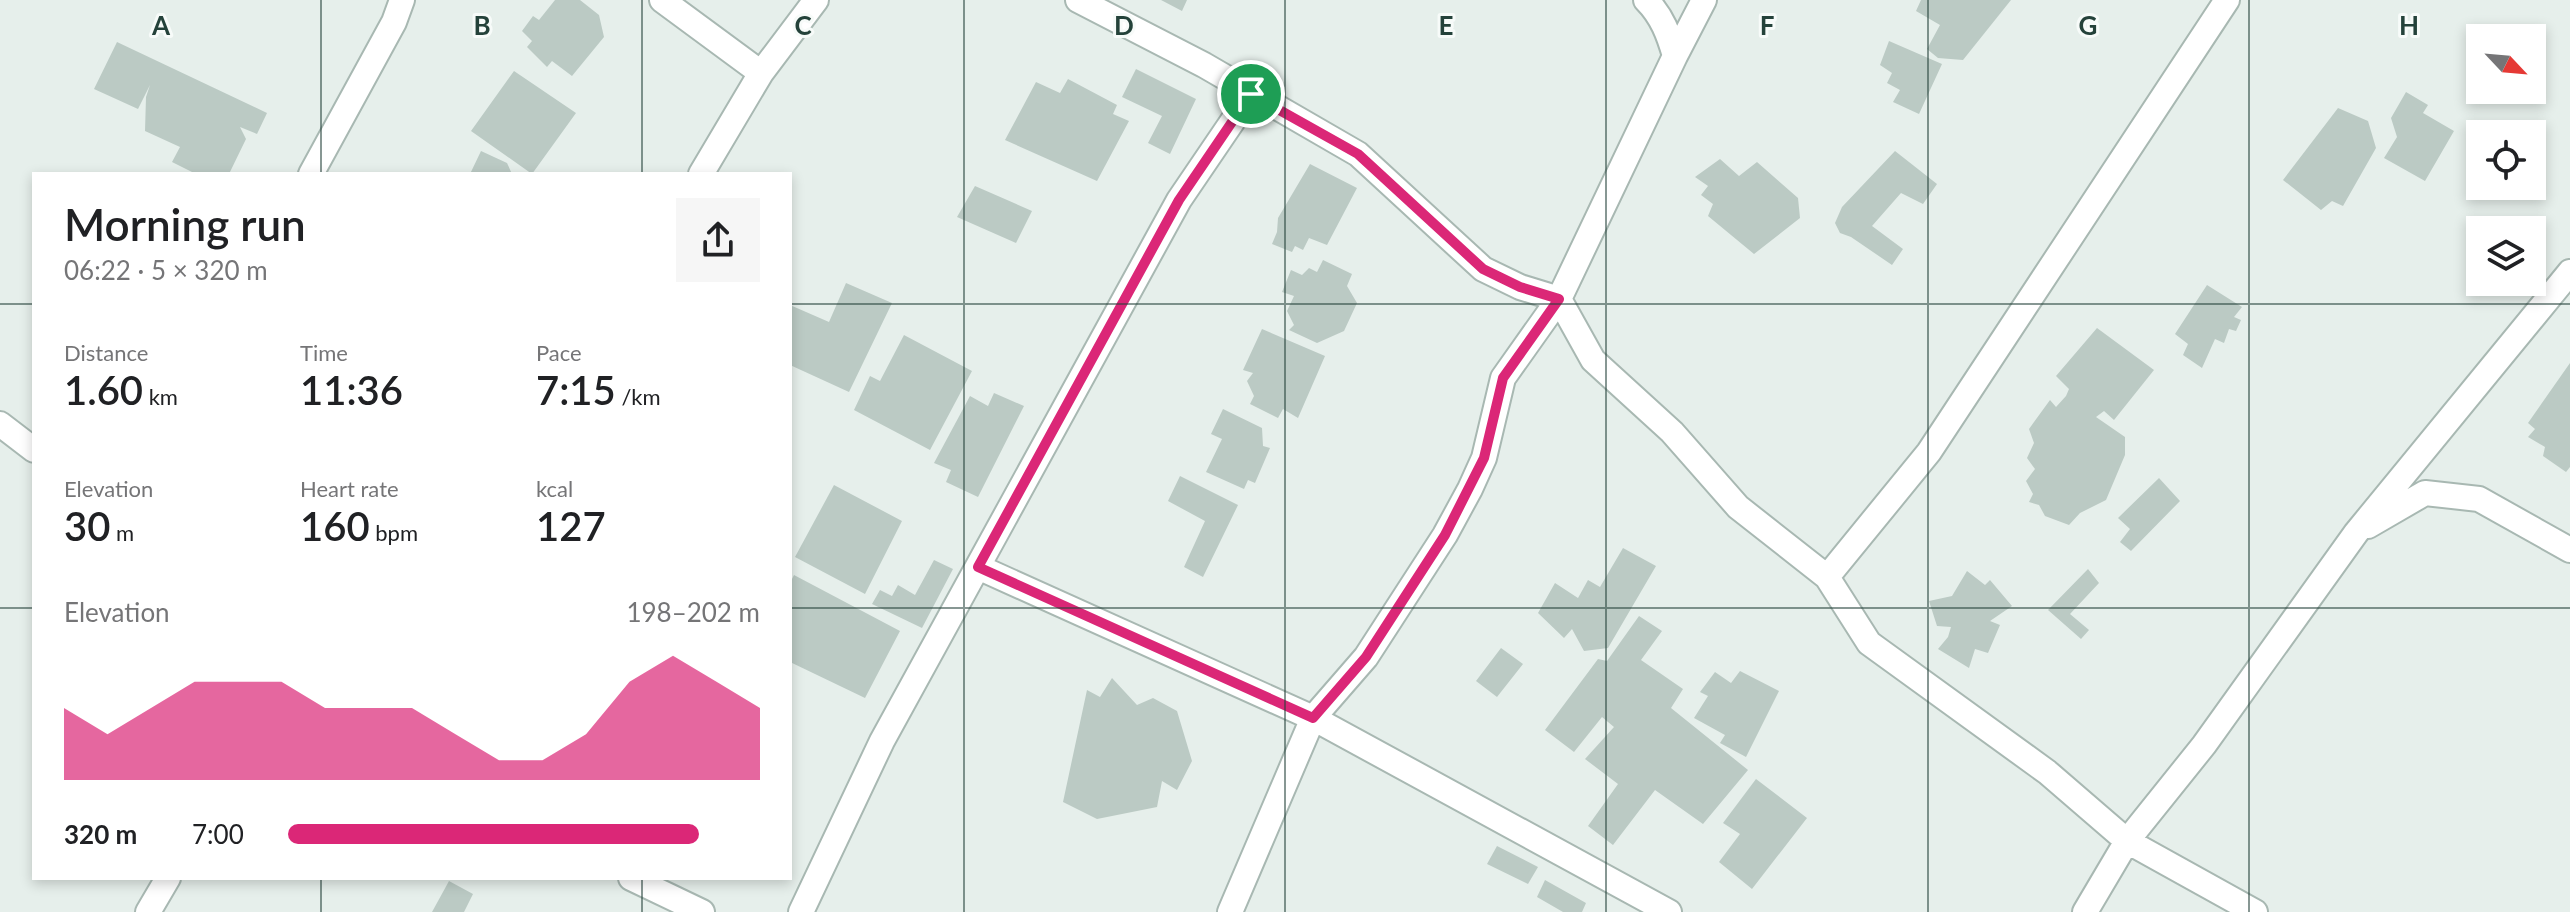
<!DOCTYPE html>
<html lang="en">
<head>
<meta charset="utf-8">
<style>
  :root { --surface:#fff; --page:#f6f6f6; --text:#202124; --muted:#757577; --accent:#db2777 }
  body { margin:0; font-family:Lato,sans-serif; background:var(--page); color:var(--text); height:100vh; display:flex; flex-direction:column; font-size:30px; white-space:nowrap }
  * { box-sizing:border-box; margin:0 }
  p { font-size:26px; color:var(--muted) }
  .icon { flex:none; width:44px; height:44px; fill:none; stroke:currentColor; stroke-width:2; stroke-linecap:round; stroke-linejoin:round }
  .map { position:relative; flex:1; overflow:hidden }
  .sheet { position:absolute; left:32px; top:172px; width:760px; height:708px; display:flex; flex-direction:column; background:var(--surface); border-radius:0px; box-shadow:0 4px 12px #0003 }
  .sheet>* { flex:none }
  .needle { width:52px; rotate:116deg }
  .controls { position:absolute; left:2466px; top:24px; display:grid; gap:16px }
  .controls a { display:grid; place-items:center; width:80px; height:80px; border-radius:0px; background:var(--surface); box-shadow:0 4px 12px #0003; font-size:40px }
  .pin { position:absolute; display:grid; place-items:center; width:68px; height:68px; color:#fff; margin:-34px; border:4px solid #fff; border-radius:50%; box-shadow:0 2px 8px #0007 }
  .round { display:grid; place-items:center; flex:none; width:84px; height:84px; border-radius:0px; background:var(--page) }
  .summary { display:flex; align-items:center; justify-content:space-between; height:136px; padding:0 32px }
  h1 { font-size:44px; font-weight:600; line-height:60px }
  .figures { display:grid; grid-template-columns:repeat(3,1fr); gap:12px; height:136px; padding:8px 32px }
  .figures div { display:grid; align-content:center }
  .figures b { font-size:40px; font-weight:600 }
  .figures small { font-size:22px; font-weight:400 }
  .figures p { font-size:22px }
  .chart { height:224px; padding:16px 32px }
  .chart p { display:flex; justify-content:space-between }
  .chart svg { width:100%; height:144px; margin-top:8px; fill:var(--accent); opacity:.7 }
  ul { padding:0 32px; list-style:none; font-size:26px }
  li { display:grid; grid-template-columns:128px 96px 1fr; align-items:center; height:60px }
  li i { height:20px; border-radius:10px; background:var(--accent) }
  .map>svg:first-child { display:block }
  .building { fill:#bbcac4 }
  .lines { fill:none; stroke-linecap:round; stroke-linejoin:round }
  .minor-casing { stroke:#a8b8b2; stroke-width:28 }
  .minor { stroke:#fff; stroke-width:24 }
  .route-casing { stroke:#fff; stroke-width:16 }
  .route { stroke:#db2777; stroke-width:10 }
  .grid { fill:none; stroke:#24423a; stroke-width:2; stroke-opacity:0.55 }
  .grid-label { font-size:26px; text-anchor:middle; font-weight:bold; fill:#24423a; stroke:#f7fbf9; stroke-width:6; stroke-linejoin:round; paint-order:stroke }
</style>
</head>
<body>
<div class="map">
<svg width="2570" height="912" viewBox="0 0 2570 912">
  <rect width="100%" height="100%" fill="#e6efeb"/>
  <!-- building -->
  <path class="building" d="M555 0H580L599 15 604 37 572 76 552 61 547 67 527 47 532 41 522 31 533 16 539 20Z
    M1161 0H1187L1182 11Z
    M1921 0H2011L1963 60 1938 58 1927 49 1940 25 1916 11Z
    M1889 41 1942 64 1919 114 1893 102 1900 90 1887 83 1892 73 1880 65Z
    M117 42 267 113 257 134 240 127 246 139 229 174H196L172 162 180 147 145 131 146 97 150 85 138 109 94 89Z
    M1136 69 1196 99 1170 154 1148 143 1162 116 1122 97Z
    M514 71 576 113 532 174 471 131Z
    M1068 79 1117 105 1113 114 1129 121 1097 181 1005 140 1036 82 1060 93Z
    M2406 92 2428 105 2423 113 2454 131 2425 181 2384 158 2397 137 2391 118Z
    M2338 108 2368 121 2376 148 2343 206 2332 201 2321 210 2283 180Z
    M481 151 507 163 512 174H470Z
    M1895 151 1937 184 1923 204 1901 193 1872 226 1903 249 1892 265 1851 237 1840 233 1835 223 1842 207Z
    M1720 159 1739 176 1757 162 1798 198 1800 218 1754 254 1708 216 1713 204 1701 195 1708 186 1695 177Z
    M1310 164 1357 188 1327 245 1309 238 1303 250 1295 246 1292 252 1272 244 1277 232 1278 218Z
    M975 186 1032 211 1016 243 957 217Z
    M1323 260 1352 274 1347 286 1357 303 1344 331 1317 343 1289 330 1294 325 1287 311 1294 296 1282 292 1291 270 1302 275 1309 268 1317 272Z
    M846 283 892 303 849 392 790 365V305L829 322Z
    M2207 285 2242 307 2234 317 2241 320 2236 331 2229 329 2224 343 2215 339 2202 368 2183 355 2188 344 2175 334Z
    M2097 328 2154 370 2114 420 2104 411 2096 417 2125 437V455L2106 500 2080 513 2069 525 2045 516 2039 505 2029 502 2033 494 2026 481 2035 469 2027 458 2034 443 2029 429 2050 400 2056 407 2066 396 2069 389 2056 376Z
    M1262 329 1325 356 1298 418 1283 409 1278 418 1250 404 1254 396 1247 381 1253 373 1243 370Z
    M904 335 972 371 930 450 854 410 870 376 880 381Z
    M2570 363V467L2566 472 2543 456 2545 447 2528 437 2535 429 2528 423Z
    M994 393 1024 406 978 497 946 482 951 470 934 463 970 396 988 406Z
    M1223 409 1262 428 1263 446 1270 448 1255 483 1248 480 1244 489 1206 472 1222 439 1211 434Z
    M1180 476 1238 505 1203 577 1184 567 1205 521 1168 501Z
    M2159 478 2180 501 2131 551 2120 542 2130 529 2118 518Z
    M834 485 902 521 865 594 795 557Z
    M1623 548 1656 566 1608 648 1584 651 1572 629 1564 638 1538 613 1555 583 1578 598 1588 580 1600 587Z
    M934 560 953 569 922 628 872 604 880 590 892 596 898 585 915 595Z
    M2088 569 2099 583 2070 614 2089 630 2081 639 2048 610Z
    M1967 571 1985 585 1990 580 2012 606 1990 621 2000 625 1988 653 1975 649 1969 668 1938 649 1948 637 1951 627 1937 626 1929 601 1952 596Z
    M794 575 900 631 865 698 790 662V583Z
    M1639 616 1662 631 1641 660 1683 689 1671 708 1748 770 1703 824 1655 790 1613 845 1588 826 1618 784 1585 759 1614 727 1602 717 1574 752 1545 730 1598 659 1607 661Z
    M1501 648 1523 664 1497 697 1476 681Z
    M1740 671 1779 691 1746 757 1720 743 1725 735 1694 718 1708 696 1700 692 1715 672 1731 683Z
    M1112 678 1137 705 1153 698 1177 711 1192 761 1177 790 1162 781 1157 807 1097 819 1063 802 1087 690 1100 697Z
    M1756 779 1807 818 1752 889 1719 862 1740 834 1723 823Z
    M1497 846 1538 867 1528 884 1487 864Z
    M1545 880 1586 903 1582 912H1563L1537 897Z
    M449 881 473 894 464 912H432Z"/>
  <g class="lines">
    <defs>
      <path id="minor" d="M662 0 761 73
        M1078 0 1204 65 1358 154 1483 269 1520 287 1559 299 1593 360 1672 432 1738 507 1827 577 1869 643 2047 772 2127 841 2255 912
        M1675 56 1704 0
        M311 174 394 22 402 0
        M701 174 761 73 816 0
        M0 424 34 450
        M2368 526 2425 493 2479 499 2570 550
        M978 567 1313 718 1669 912
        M1827 577 1929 452 2227 0
        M631 878 702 912
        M148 912 168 878
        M801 912 882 741 1179 200 1251 94
        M1230 912 1313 718 1366 657 1445 535 1470 489 1484 458 1503 378 1559 299 1675 56C1669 35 1662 16 1646 0
        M2085 912 2127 841 2204 745 2356 533 2570 272"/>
    </defs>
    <!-- minor casing -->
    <use href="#minor" class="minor-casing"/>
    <!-- minor -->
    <use href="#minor" class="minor"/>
  </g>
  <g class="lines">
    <defs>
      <path id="route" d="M1251 94 1358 154 1483 269 1520 287 1559 299 1503 378 1484 458 1445 535 1366 657 1313 718 978 567 1179 200Z"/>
    </defs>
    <!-- route casing -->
    <use href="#route" class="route-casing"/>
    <!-- route -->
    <use href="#route" class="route"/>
  </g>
  <!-- grid -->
  <path class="grid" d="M321 0V174M642 0V174M964 0V912M1285 0V912M1606 0V912M1928 0V912M2249 0V912M0 304H34M790 304H2570M0 608H34M790 608H2570M321 878V912M642 878V912"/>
  <g class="grid-label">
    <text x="161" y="35">A</text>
    <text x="482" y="35">B</text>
    <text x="803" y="35">C</text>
    <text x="1124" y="35">D</text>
    <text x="1446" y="35">E</text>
    <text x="1767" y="35">F</text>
    <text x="2088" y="35">G</text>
    <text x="2409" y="35">H</text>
  </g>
</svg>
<div class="controls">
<a><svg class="needle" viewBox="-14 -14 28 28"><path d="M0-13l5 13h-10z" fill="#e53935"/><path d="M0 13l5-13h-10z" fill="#757577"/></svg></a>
<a><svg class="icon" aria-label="locate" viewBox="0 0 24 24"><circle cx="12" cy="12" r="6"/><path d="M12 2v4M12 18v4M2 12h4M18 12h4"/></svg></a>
<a><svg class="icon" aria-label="layers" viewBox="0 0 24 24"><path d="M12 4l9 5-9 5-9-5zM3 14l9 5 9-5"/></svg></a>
</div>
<div class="pin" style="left:1251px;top:94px;background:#1e9e55"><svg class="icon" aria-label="arrive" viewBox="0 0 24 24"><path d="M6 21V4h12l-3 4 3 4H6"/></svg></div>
<section class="sheet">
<div class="summary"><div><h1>Morning run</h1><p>06:22 · 5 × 320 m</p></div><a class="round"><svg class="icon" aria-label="share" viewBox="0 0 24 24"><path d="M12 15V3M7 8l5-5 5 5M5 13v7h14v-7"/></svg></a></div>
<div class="figures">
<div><p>Distance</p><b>1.60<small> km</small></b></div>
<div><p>Time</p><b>11:36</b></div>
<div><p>Pace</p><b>7:15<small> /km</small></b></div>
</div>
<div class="figures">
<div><p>Elevation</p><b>30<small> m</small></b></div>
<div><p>Heart rate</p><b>160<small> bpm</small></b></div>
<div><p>kcal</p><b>127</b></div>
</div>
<div class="chart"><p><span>Elevation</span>198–202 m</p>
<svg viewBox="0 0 160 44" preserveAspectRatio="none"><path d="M0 44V22L10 30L20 22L30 14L40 14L50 14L60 22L70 22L80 22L90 30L100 38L110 38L120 30L130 14L140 6L150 14L160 22V44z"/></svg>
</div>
<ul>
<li><b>320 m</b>7:00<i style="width:87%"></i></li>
</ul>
</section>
</div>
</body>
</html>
